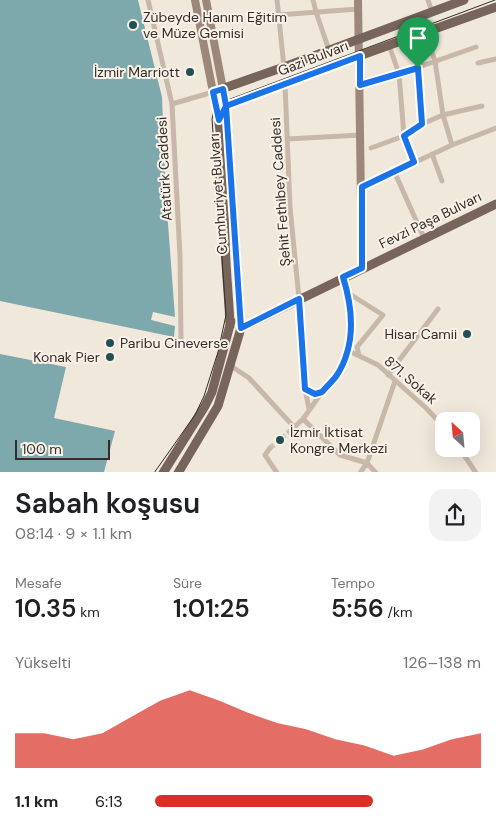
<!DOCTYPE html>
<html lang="tr">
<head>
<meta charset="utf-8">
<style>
  :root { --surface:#fff; --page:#f2f2f2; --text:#202124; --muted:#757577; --accent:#d93025 }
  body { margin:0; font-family:"DM Sans",sans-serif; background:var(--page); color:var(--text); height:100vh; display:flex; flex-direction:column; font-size:19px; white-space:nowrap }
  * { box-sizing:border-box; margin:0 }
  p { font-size:16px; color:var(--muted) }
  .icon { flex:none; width:28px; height:28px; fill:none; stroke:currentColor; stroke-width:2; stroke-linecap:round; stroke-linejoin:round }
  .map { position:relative; height:472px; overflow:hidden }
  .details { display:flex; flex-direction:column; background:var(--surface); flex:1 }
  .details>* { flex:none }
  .needle { width:32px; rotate:334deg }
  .controls { position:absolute; left:435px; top:412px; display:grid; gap:10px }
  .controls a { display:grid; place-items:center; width:45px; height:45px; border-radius:10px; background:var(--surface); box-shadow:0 5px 20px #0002; font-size:25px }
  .scale { position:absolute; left:15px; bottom:12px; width:95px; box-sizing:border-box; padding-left:5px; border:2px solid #362d28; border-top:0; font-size:14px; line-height:18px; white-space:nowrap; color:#362d28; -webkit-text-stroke:4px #f9f2e9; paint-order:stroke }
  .pin { position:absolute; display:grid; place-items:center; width:42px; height:42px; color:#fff; margin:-51px -21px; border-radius:50% 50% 50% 0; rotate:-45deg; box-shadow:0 0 5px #0007 }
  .pin .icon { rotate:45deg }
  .round { display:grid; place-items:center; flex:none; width:52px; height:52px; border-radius:15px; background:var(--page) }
  .overview { display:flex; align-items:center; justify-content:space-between; height:85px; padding:0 15px }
  h1 { font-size:28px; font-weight:600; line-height:38px }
  .figures { display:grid; grid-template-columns:repeat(3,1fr); gap:8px; height:85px; padding:5px 15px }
  .figures div { display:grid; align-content:center }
  .figures b { font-size:25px; font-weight:600 }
  .figures small { font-size:14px; font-weight:400 }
  .figures p { font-size:14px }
  .chart { height:140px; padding:10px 15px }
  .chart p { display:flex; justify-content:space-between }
  .chart svg { width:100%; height:90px; margin-top:5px; fill:var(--accent); opacity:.7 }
  ul { padding:0 15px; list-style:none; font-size:16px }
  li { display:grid; grid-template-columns:80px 60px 1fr; align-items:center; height:38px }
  li i { height:12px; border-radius:6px; background:var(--accent) }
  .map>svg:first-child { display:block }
  .water { fill:#7da9ac }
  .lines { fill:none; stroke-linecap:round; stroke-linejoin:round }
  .street-tunnel { stroke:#ccc3b8; stroke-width:5; stroke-dasharray:5 2.5; stroke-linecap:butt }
  .street { stroke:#c8b8a9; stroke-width:5 }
  .secondary { stroke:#9c877a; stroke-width:8 }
  .primary { stroke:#77645a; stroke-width:9 }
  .tram { stroke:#362d28; stroke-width:1 }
  .route-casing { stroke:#fff; stroke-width:10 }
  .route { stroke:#1a73e8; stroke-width:6 }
  .poi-dot { fill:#205055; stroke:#f9f2e9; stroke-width:2 }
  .labels { text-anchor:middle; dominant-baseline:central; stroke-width:4; stroke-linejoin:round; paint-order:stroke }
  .poi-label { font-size:14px; fill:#362d28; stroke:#f9f2e9; text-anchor:start }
  .street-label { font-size:14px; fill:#362d28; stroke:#f9f2e9 }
</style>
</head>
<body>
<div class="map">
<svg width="496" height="473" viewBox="0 0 496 473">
  <rect width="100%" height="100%" fill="#f1e8dc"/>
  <!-- water -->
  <path class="water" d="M0 0H138L162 97 166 197 175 317 153 312 151 320 175 326 174 337 0 301Z
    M0 354 66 367 54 418 115 431 104 472H0Z"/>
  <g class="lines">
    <!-- street-tunnel -->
    <path class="street-tunnel" d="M270 448 290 431"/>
    <!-- street -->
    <path class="street" d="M148 0 172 104 180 256 181 340
      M277 0 284 67
      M313 0 316 12 329 50
      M428 0 432 12
      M278 15 358 9
      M425 32 435 61 443 115 452 145
      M389 45 399 74 404 136 414 162
      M478 63 496 59
      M418 68 422 124
      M285 84 290 207 299 299 305 389 309 409
      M360 85 399 74 476 47
      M172 104 213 92
      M287 139 361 135
      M371 148 404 136 422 124 443 115 482 106
      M432 154 442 181
      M394 171 424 238
      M362 187 452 145 496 128
      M348 293 383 315 357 347 359 355
      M347 350 378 365 426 408 444 427
      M231 366 249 378 294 427
      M388 375 438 309
      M305 389 315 394 322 392
      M303 419 340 455 367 463 376 473
      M290 431 303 419 322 392 337 374 347 350 352 332 348 293 343 278
      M270 448 265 455 277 473
      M460 449 476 473
      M360 473 367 463 395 381"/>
    <!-- secondary -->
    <path class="secondary" d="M195 0 213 92
      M206 0 223 89
      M358 0 362 268"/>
    <!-- primary -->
    <path class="primary" d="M226 106 359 56 496 7
      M230 326C229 296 225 265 225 234 223 187 225 138 213 92L284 67 464 0
      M241 328 496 204
      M163 473 205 406 212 392 231 321
      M178 473 218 406 241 328 226 106 223 89"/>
    <!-- tram -->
    <path class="tram" d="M154 473 195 415 204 396 218 352 226 315 212 119 214 110 225 101 495 0"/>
  </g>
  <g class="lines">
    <defs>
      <path id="route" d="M418 68 360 85V56L226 106 223 89 213 92 219 120 226 106 241 328 299 299 305 389 315 394 322 392C327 386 333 381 337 375 356 345 353 309 343 277L362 268V187L414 162 404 136 422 124 418 68"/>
    </defs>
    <!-- route casing -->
    <use href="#route" class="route-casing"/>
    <!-- route -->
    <use href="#route" class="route"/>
  </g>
  <!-- markers -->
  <g class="poi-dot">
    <circle cx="133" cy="25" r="5"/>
    <circle cx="190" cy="72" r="5"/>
    <circle cx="467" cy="334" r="5"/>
    <circle cx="110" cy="343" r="5"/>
    <circle cx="110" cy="357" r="5"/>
    <circle cx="280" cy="440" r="5"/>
  </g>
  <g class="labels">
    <!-- poi labels -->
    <g class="poi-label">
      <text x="143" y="17">Zübeyde Hanım Eğitim<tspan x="143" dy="16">ve Müze Gemisi</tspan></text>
      <text x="180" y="72" text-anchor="end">İzmir Marriott</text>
      <text x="457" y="334" text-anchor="end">Hisar Camii</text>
      <text x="120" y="343">Paribu Cineverse</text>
      <text x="100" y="357" text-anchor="end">Konak Pier</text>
      <text x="290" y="432">İzmir İktisat<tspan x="290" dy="16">Kongre Merkezi</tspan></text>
    </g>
    <!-- street labels -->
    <g class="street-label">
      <text transform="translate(313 58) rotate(-21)">Gazi Bulvarı</text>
      <text transform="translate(164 169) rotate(-93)">Atatürk Caddesi</text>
      <text transform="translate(280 192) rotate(-94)">Şehit Fethibey Caddesi</text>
      <text transform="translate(218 194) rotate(-94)">Cumhuriyet Bulvarı</text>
      <text transform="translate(430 220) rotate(-26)">Fevzi Paşa Bulvarı</text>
      <text transform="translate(411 380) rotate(41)">871. Sokak</text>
    </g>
  </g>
</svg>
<div class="controls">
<a><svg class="needle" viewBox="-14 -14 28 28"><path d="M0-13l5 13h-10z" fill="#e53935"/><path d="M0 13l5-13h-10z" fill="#757577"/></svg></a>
</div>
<div class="scale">100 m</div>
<div class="pin" style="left:418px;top:68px;background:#1e9e55"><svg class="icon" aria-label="arrive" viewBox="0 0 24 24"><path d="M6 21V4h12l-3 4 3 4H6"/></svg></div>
</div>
<section class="details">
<div class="overview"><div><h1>Sabah koşusu</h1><p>08:14 · 9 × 1.1 km</p></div><a class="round"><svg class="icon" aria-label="share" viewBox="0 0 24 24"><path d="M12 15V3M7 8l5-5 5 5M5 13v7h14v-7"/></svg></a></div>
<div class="figures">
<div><p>Mesafe</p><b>10.35<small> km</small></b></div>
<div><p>Süre</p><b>1:01:25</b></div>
<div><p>Tempo</p><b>5:56<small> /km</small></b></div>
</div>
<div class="chart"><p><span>Yükselti</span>126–138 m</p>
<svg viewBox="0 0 160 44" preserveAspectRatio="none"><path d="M0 44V27L10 27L20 30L30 27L40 19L50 11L60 6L70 11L80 17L90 22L100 25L110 30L120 33L130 38L140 35L150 30L160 27V44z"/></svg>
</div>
<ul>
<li><b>1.1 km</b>6:13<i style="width:67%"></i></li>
</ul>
</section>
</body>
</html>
